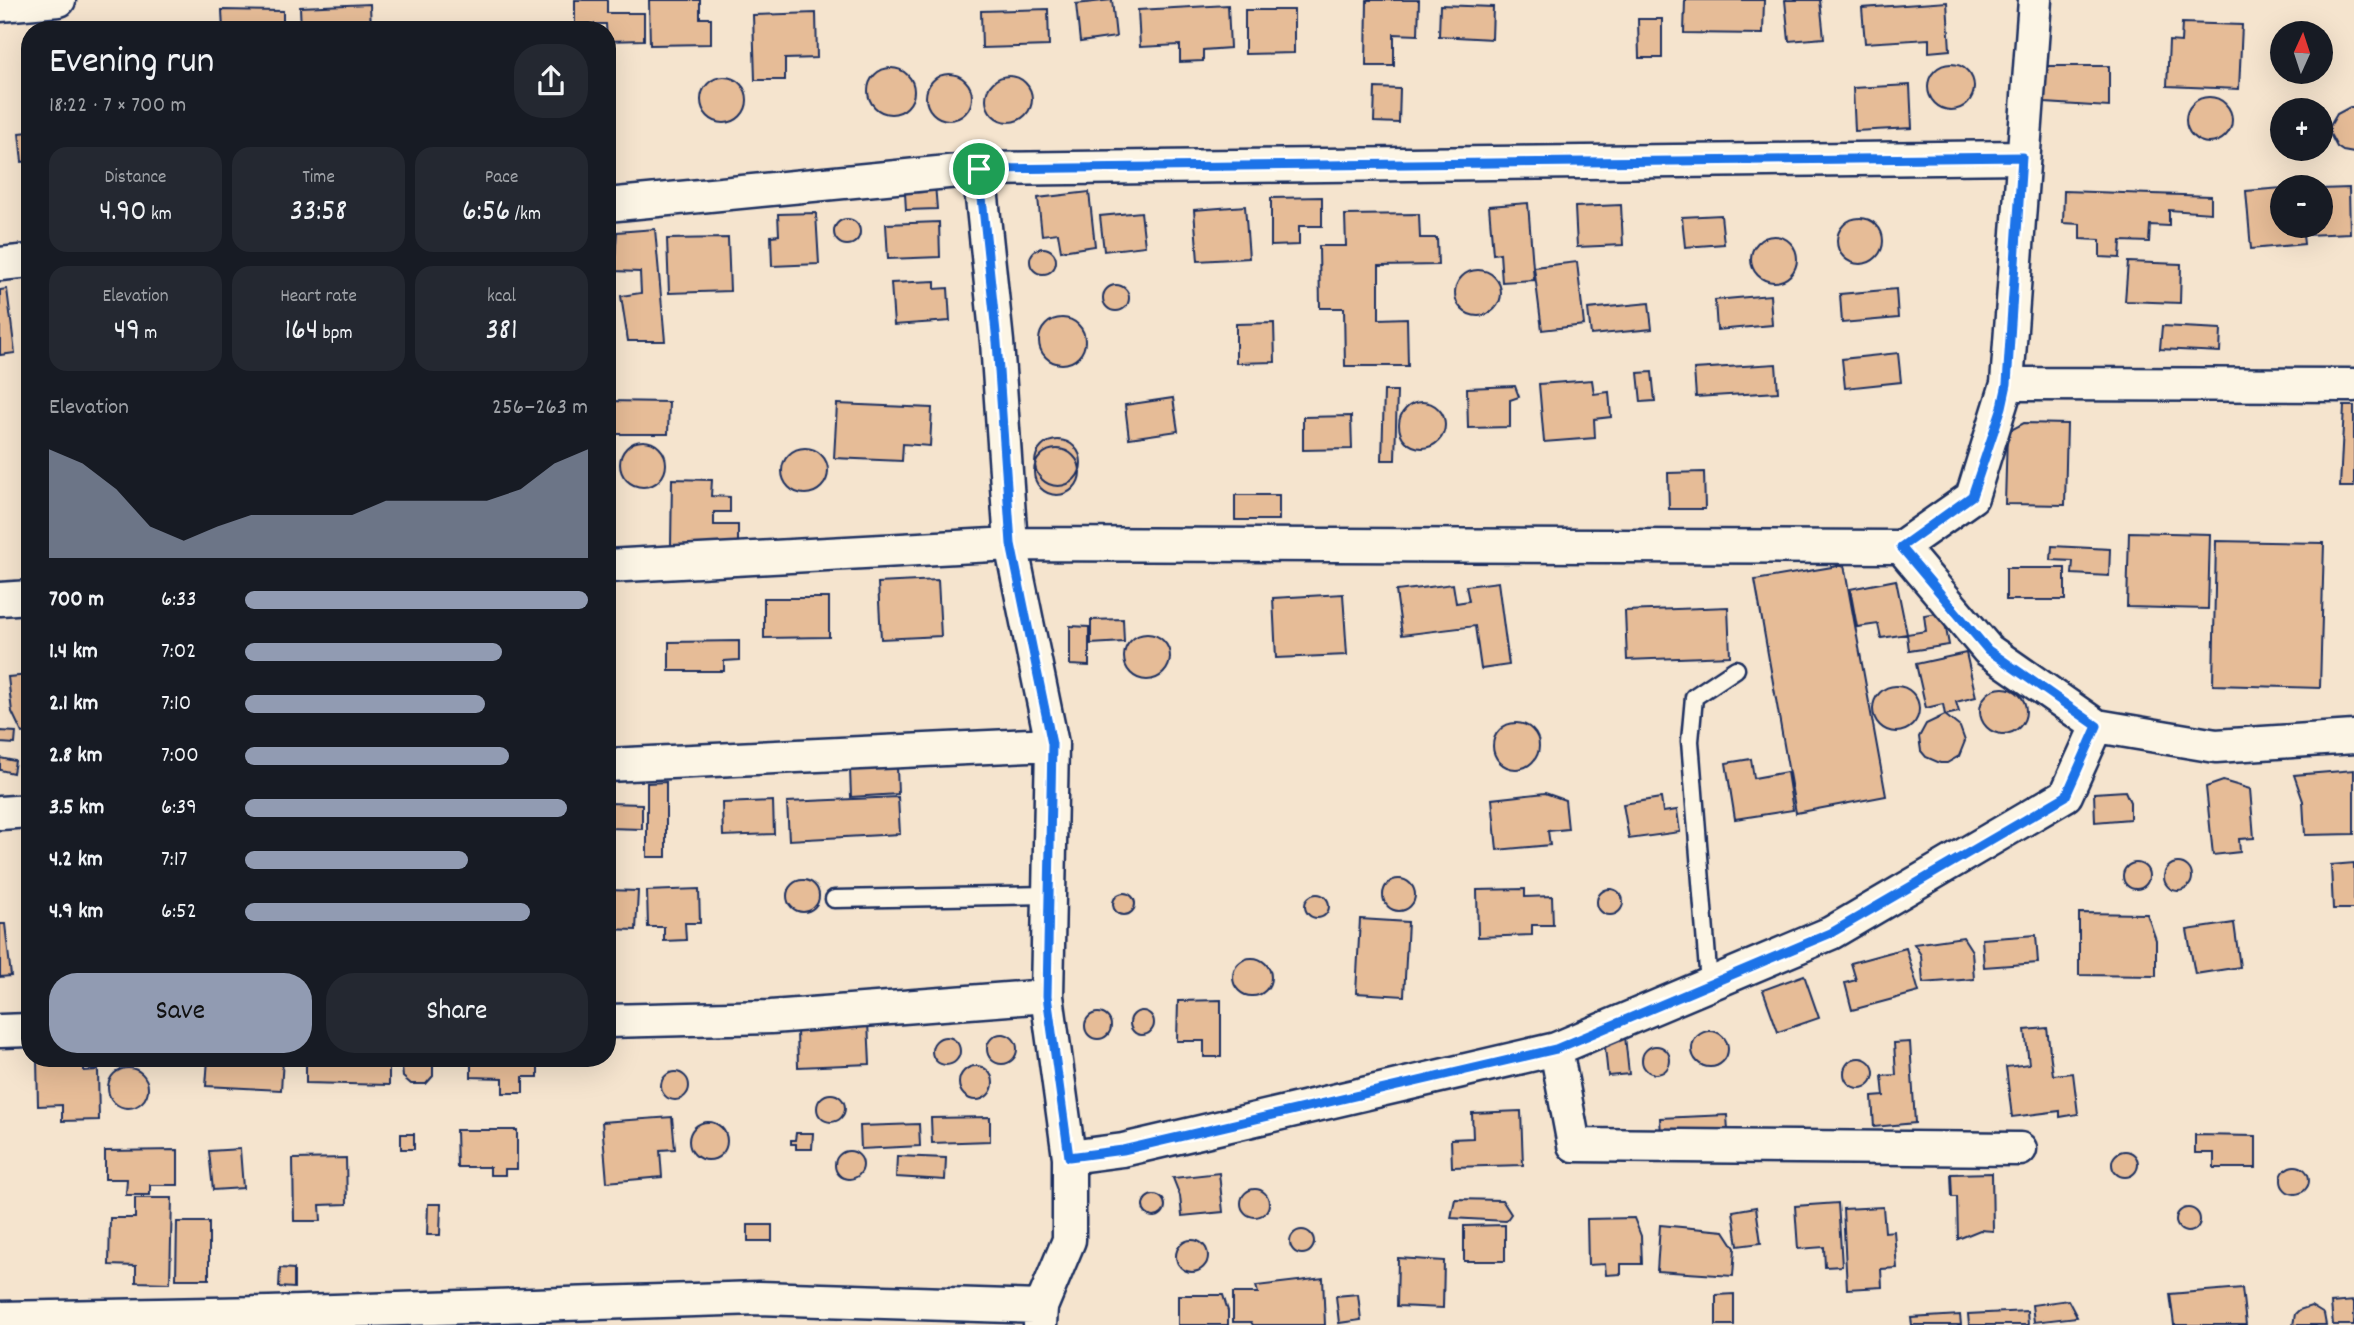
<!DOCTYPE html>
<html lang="en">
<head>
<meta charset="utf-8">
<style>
  :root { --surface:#171b24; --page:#242831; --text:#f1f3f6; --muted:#9ea1a6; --accent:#919bb2 }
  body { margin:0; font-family:Dekko,sans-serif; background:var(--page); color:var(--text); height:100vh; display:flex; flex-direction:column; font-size:26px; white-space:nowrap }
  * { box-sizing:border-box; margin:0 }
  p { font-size:23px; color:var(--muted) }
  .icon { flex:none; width:38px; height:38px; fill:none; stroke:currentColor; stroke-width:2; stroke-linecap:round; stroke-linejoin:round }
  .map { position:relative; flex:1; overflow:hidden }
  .drawer { position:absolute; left:21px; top:21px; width:595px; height:1046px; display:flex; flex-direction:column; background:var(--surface); border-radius:28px; box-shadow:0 7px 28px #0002 }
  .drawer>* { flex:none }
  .needle { width:46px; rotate:3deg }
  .fabs { position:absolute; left:2270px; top:21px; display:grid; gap:14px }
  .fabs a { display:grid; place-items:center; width:63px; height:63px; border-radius:50%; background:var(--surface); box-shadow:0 7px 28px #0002; font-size:35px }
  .pin { position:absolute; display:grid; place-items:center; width:60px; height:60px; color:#fff; margin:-30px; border:4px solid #fff; border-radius:50%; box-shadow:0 2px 7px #0007 }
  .round { display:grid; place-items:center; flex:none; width:74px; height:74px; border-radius:28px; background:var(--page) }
  .overview { display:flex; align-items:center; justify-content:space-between; height:119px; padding:0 28px }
  h1 { font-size:38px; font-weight:600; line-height:52px }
  .stats { display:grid; grid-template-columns:repeat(3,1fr); gap:10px; height:119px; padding:7px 28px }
  .stats div { display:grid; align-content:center; border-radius:18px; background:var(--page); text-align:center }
  .stats b { font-size:30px; font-weight:600 }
  .stats small { font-size:19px; font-weight:400 }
  .stats p { font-size:19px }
  .chart { height:196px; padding:14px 28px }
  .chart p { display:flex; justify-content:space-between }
  .chart svg { width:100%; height:126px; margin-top:7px; fill:var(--accent); opacity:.7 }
  .cta { display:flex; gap:14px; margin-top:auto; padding:14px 28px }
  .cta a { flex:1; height:80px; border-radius:28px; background:var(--accent); color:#111; font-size:28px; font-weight:600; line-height:80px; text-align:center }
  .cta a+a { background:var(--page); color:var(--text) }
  ul { padding:0 28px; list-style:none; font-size:23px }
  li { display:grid; grid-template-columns:112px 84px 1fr; align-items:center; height:52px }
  li i { height:18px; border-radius:9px; background:var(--accent) }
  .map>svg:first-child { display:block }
  .building { fill:#e6bc97; stroke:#1b2f5e; stroke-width:2 }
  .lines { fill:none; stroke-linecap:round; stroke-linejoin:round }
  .lane-casing { stroke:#1b2f5e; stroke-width:21 }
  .street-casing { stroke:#1b2f5e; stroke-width:37 }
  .lane { stroke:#fcf5e5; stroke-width:16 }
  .street { stroke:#fcf5e5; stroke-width:32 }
  .route-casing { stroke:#fff; stroke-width:14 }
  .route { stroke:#1a73e8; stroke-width:9 }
</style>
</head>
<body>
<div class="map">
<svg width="2354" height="1325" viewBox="0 0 2354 1325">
  <rect width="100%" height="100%" fill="#f5e4ce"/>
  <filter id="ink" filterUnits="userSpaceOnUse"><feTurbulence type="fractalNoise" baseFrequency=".0143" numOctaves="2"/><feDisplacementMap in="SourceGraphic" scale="14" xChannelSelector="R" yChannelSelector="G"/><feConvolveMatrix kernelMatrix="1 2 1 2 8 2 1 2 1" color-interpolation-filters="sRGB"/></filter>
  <g filter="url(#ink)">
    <!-- building -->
    <path class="building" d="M575 0H607V13H644V40L607 41 606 24H575Z
      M649 0H700V18H711V44L650 45Z
      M1112 0 1116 37 1080 42 1076 4Z
      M1367 0H1419L1418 35 1394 34V66H1366Z
      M1685 0H1764L1763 34 1684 33Z
      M1785 0H1820L1824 38 1789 41Z
      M1947 2 1950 50 1929 52V39L1865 43 1862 8Z
      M370 4 371 30H301L300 7Z
      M1228 5 1230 48 1203 50V61L1180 62V45L1140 47 1138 10Z
      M1440 5 1493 7 1492 39 1439 36Z
      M1048 9 1049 46 982 48 981 11Z
      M222 10 283 11V30H223Z
      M1245 10H1294V53L1245 54Z
      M816 13 817 58 785 59V80H755L753 15Z
      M1638 19H1662V58H1639Z
      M2182 23 2242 25 2239 89 2167 86 2169 41 2181 42Z
      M1928 87a23 23 0 1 1 46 0a23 23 0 1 1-46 0Z
      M2045 66H2109V107L2045 103Z
      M868 91a23 23 0 1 1 46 0a23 23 0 1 1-46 0Z
      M926 97a23 23 0 1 1 46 0a23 23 0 1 1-46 0Z
      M986 99a23 23 0 1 1 46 0a23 23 0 1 1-46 0Z
      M701 100a23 23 0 1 1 46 0a23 23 0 1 1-46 0Z
      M1910 85 1912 128 1855 131 1853 88Z
      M1375 88 1400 89 1399 123 1374 122Z
      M2186 120a23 23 0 1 1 46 0a23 23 0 1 1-46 0Z
      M2350 107H2354V153L2343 151 2337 147 2330 134V126L2337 114Z
      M30 132V161L22 162 19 133Z
      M935 184 937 209 906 210 905 193 923 192V185Z
      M2282 188V226H2302L2304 244 2251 249 2246 191Z
      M2349 188 2350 233 2306 235V226H2320V189Z
      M2064 191 2211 196V213L2169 210V226L2150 225 2149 242 2121 241 2120 258 2100 257V240L2080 239V224L2063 223Z
      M1089 192 1095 246 1061 251 1058 233 1042 235 1038 198Z
      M1322 197V226H1299V245L1271 246V198Z
      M1528 203 1534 280 1502 282 1500 253 1493 254 1489 206Z
      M1621 205 1623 245 1577 247 1575 207Z
      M1245 206 1249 258 1198 261 1194 210Z
      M1141 212 1145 246 1104 251 1100 216Z
      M816 213 819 264 772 266 771 236 779 235 778 214Z
      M1419 214 1420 238H1437L1438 265 1379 266V319L1407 318 1408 366H1345L1344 308H1320L1319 246H1346L1345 215Z
      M1721 215 1724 244 1685 247 1682 217Z
      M1837 241a23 23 0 1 1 46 0a23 23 0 1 1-46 0Z
      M834 232a13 13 0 1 1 26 0a13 13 0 1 1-26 0Z
      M939 222 940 257 888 259 886 224Z
      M655 229 665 341H628L621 296 641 293 640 272 614 271 617 232Z
      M1751 259a23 23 0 1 1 46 0a23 23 0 1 1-46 0Z
      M728 238 730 291 669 293 667 239Z
      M1030 261a13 13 0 1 1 26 0a13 13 0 1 1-26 0Z
      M1577 262 1584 325 1542 330 1534 267Z
      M2128 262 2181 264 2180 303 2125 301Z
      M1455 293a23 23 0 1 1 46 0a23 23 0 1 1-46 0Z
      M935 281V289L948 288 950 321 894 325 891 283Z
      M1103 298a13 13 0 1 1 26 0a13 13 0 1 1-26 0Z
      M7 289 15 353 0 355V290Z
      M1896 289 1898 318 1842 323 1840 294Z
      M1770 295 1772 325 1717 330 1715 300Z
      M1649 303 1652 329 1591 335 1588 309Z
      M1039 341a23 23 0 1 1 46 0a23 23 0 1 1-46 0Z
      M1274 323 1275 362 1236 363V324Z
      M2162 326 2221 329 2220 352 2160 349Z
      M1898 353 1901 382 1845 388 1842 359Z
      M1776 364 1778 392 1696 397 1694 369Z
      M1652 372 1655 401 1641 402 1638 373Z
      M1592 380 1594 394 1609 392 1611 417 1594 419 1595 438 1544 442 1539 384Z
      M1515 386 1519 397 1510 400V427L1468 428 1467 388Z
      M1384 391H1397L1395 460H1382Z
      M1173 398 1178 431 1129 438 1125 405Z
      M607 401 669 402 668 434H607Z
      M1399 425a23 23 0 1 1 46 0a23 23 0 1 1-46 0Z
      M837 404 932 408 930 446 903 444 902 461 834 458Z
      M2344 406H2354V487H2340Z
      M1351 416 1352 449 1303 450V417Z
      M2024 423 2067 424 2065 505 2005 504 2007 432Z
      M1035 463a23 23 0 1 1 46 0a23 23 0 1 1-46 0Z
      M620 464a23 23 0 1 1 46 0a23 23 0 1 1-46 0Z
      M782 471a23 23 0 1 1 46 0a23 23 0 1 1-46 0Z
      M1034 472a23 23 0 1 1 46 0a23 23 0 1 1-46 0Z
      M1704 472 1705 509H1669L1668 473Z
      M672 479 712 480 711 496 730 497V512H714V525H738V547L671 546Z
      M1235 495H1279V520H1235Z
      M2129 532 2210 534 2208 609 2127 607Z
      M2216 541 2324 543 2320 688 2213 685Z
      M2052 546 2110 549 2109 576 2072 574 2073 561 2051 560Z
      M1844 565 1886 796 1796 813 1755 580Z
      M2006 568H2065V600H2006Z
      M938 580 941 636 881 639 878 583Z
      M1896 580 1907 634 1881 638 1878 624 1857 627 1850 589Z
      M1498 582 1509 665 1481 669 1475 626 1402 635 1396 591 1453 584 1456 603 1469 601 1466 586Z
      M1343 594 1347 655 1276 658 1273 598Z
      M764 598H829V637L764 638Z
      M1728 607 1730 656 1627 660 1625 611Z
      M1943 612 1949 645 1909 651 1907 634 1926 631 1924 615Z
      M1123 619 1124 642 1091 644V620Z
      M1070 626 1089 627V666L1070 665Z
      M1124 657a23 23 0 1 1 46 0a23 23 0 1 1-46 0Z
      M739 641V660L724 661V671H669V642Z
      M1966 653 1976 697 1956 702 1959 712 1945 715 1943 704 1926 708 1916 664Z
      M30 675V732L22 733 12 712 8 677Z
      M1873 709a23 23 0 1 1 46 0a23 23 0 1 1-46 0Z
      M1980 711a23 23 0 1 1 46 0a23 23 0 1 1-46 0Z
      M1945 715 1960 727 1965 741 1959 756 1947 763H1940L1926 757 1921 751 1919 737 1926 724Z
      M1493 746a23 23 0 1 1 46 0a23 23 0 1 1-46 0Z
      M0 731 16 732 15 744 0 743Z
      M0 758 15 761 13 773 0 770Z
      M1751 759 1754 778 1787 772 1793 810 1735 819 1726 763Z
      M897 767 898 794 851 797 850 769Z
      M2354 770V834L2305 835 2303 801 2294 775Z
      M2223 781 2250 789 2254 838 2239 839 2240 852 2213 855 2206 787Z
      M666 782V857H647V783Z
      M2125 791 2130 802V819L2095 822 2094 793Z
      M1545 793 1565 800 1568 829 1548 831 1550 845 1497 850 1492 799Z
      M898 797 900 834 789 840 787 802Z
      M1661 798 1663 812 1677 810 1680 832 1629 839 1623 804Z
      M773 801 774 834 723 836 722 803Z
      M607 803 642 804V829L607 828Z
      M2123 876a13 13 0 1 1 26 0a13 13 0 1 1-26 0Z
      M2354 863V909H2333L2331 865Z
      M2164 877a14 14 0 1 1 28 0a14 14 0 1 1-28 0Z
      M1383 895a16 16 0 1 1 32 0a16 16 0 1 1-32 0Z
      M787 896a16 16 0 1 1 32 0a16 16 0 1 1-32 0Z
      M1597 902a13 13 0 1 1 26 0a13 13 0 1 1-26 0Z
      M699 889 700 923H685L686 940 664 941V927H648L647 891Z
      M1525 889V897L1552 896 1553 925H1532V935L1478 937 1477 890Z
      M607 890 638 891 636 930 607 929Z
      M1113 904a11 11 0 1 1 22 0a11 11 0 1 1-22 0Z
      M1305 906a12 12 0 1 1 24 0a12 12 0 1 1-24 0Z
      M2079 913 2147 914 2156 940V976L2079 975Z
      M1360 919 1408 922 1404 996 1356 993Z
      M2234 923 2240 967 2195 974 2187 930Z
      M0 924H5L11 976 0 977Z
      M2036 935 2038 963 1984 967 1982 939Z
      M1963 937 1972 951 1974 979 1923 983 1921 955 1914 944Z
      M1906 948 1919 992 1852 1010 1845 983 1856 980 1851 963Z
      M1233 977a19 19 0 1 1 38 0a19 19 0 1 1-38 0Z
      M1804 975 1819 1018 1778 1032 1763 990Z
      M1221 1000V1057H1204V1041H1177L1178 1001Z
      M1130 1023a12 12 0 1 1 24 0a12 12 0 1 1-24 0Z
      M1085 1026a13 13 0 1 1 26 0a13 13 0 1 1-26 0Z
      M868 1022 870 1064 798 1067 797 1030 830 1029 833 1023Z
      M2047 1028 2053 1075 2073 1073 2078 1114 2060 1117V1111L2012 1117 2006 1067 2029 1064 2025 1030Z
      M1692 1049a18 18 0 1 1 36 0a18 18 0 1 1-36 0Z
      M987 1049a15 15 0 1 1 30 0a15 15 0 1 1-30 0Z
      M1625 1036 1629 1074 1608 1076 1604 1038Z
      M932 1051a14 14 0 1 1 28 0a14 14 0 1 1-28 0Z
      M1910 1042 1915 1123 1874 1127 1872 1097 1884 1096 1882 1076 1896 1075 1894 1043Z
      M1642 1060a14 14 0 1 1 28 0a14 14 0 1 1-28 0Z
      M1844 1073a15 15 0 1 1 30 0a15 15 0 1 1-30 0Z
      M37 1059H84V1071L98 1070 99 1120 62 1121V1105L38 1106Z
      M208 1059H283L281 1090 206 1086Z
      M306 1059H389V1085L306 1083Z
      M407 1059H429L431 1061 433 1066V1076L426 1084H411L403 1077 402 1067Z
      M471 1059H538V1077H523V1093H503V1078L471 1077Z
      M959 1083a17 17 0 1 1 34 0a17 17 0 1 1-34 0Z
      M108 1088a20 20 0 1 1 40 0a20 20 0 1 1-40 0Z
      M661 1086a14 14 0 1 1 28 0a14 14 0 1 1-28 0Z
      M817 1108a14 14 0 1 1 28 0a14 14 0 1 1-28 0Z
      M1521 1111 1523 1165 1452 1167 1451 1139 1473 1138 1472 1113Z
      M1727 1115 1728 1131 1661 1134 1660 1118Z
      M672 1117 675 1149 660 1150 662 1177 607 1182 602 1122Z
      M990 1117V1141L932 1143 931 1118Z
      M689 1141a19 19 0 1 1 38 0a19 19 0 1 1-38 0Z
      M919 1124 920 1146 861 1149 860 1126Z
      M456 1130H517V1169H505V1175H490V1167H457Z
      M796 1133H813L812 1149H796V1144H791V1140H795Z
      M401 1134H414V1149H401Z
      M2195 1135 2256 1136V1168H2214V1153H2195Z
      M240 1149 243 1188 213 1190 209 1151Z
      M178 1150V1185H150V1195H126L127 1179H105V1151Z
      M2112 1164a13 13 0 1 1 26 0a13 13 0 1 1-26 0Z
      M835 1165a14 14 0 1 1 28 0a14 14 0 1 1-28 0Z
      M897 1156 946 1158 945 1180 896 1177Z
      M346 1158 347 1204 320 1205 321 1221H294L293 1159Z
      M2281 1180a14 14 0 1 1 28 0a14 14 0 1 1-28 0Z
      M1219 1173 1223 1212 1182 1216 1180 1196 1173 1178Z
      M1992 1173 1993 1231 1980 1230 1958 1239 1957 1197H1952L1951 1174Z
      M1241 1203a14 14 0 1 1 28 0a14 14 0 1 1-28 0Z
      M1143 1206a11 11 0 1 1 22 0a11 11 0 1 1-22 0Z
      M135 1198H172L170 1283 136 1282V1266L109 1265 110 1218H135Z
      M1455 1199 1502 1200 1511 1214 1506 1221 1451 1218Z
      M1838 1203 1842 1266 1825 1267 1824 1247 1798 1249 1795 1206Z
      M428 1204H441L440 1235H427Z
      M1756 1207 1761 1243 1738 1246 1733 1211Z
      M1883 1207 1885 1232 1894 1231 1897 1268 1881 1269 1882 1287 1847 1289 1843 1209Z
      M2176 1220a12 12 0 1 1 24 0a12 12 0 1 1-24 0Z
      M1634 1218 1641 1236 1642 1264H1621V1274L1606 1275 1605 1264 1588 1265 1587 1219Z
      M177 1222H209V1279H176Z
      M748 1225H772V1241H748Z
      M1505 1225V1261H1464V1226Z
      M1660 1225 1724 1231 1735 1248 1733 1276 1657 1271Z
      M1290 1242a12 12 0 1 1 24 0a12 12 0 1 1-24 0Z
      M1176 1256a16 16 0 1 1 32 0a16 16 0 1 1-32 0Z
      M1398 1258 1444 1261 1443 1308 1397 1306Z
      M280 1268 294 1269V1288L279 1287Z
      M1323 1278 1325 1325H1253L1251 1322H1233V1293H1258L1256 1286Z
      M2242 1288 2246 1325H2174L2170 1294Z
      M1358 1294 1361 1320 1339 1323 1336 1296Z
      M1734 1294V1325H1716V1295Z
      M1178 1295H1223L1228 1311V1325H1178Z
      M2068 1300 2077 1317 2034 1322 2032 1305Z
      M2354 1301V1325H2333L2331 1303Z
      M2311 1306 2324 1314 2326 1325H2293L2295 1314 2299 1310Z
      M2027 1311 2028 1325H1969L1968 1314Z
      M1960 1315 1961 1325H1912L1911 1318Z"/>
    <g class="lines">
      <defs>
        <path id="lane" d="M834 899 1049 895
          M1709 984 1690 741 1694 697 1736 669"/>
        <path id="street" d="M0 5 59 0
          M979 169 997 342 1011 544 1052 744 1047 996 1069 1157V1240L1041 1307 1040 1325
          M607 205 979 169 2023 157
          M0 264 30 261
          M2007 384 2354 385
          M1901 547 1972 497 2007 384 2035 0
          M607 566 1011 544 1901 547 1988 650 2097 726 2216 746 2354 737
          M0 599 30 597
          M607 765 1052 744
          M0 813 30 811
          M607 1021 771 1017 1047 996
          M0 1031 30 1030
          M1556 1049 1574 1145 2020 1149
          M1069 1157 1123 1150 1556 1049 1831 933 2066 795 2097 726
          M0 1318 269 1313 759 1298 1041 1307"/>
      </defs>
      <!-- lane casing -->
      <use href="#lane" class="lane-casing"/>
      <!-- street casing -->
      <use href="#street" class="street-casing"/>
      <!-- lane -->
      <use href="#lane" class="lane"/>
      <!-- street -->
      <use href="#street" class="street"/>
    </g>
  </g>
  <g class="lines" filter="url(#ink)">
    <defs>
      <path id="route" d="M2022 157 2007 384 2002 407 1972 496 1901 547 1988 650 2097 726 2066 796 1831 933 1556 1049 1123 1150 1069 1157 1047 996 1052 744 1011 544 997 342 979 169Z"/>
    </defs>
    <!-- route casing -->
    <use href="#route" class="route-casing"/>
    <!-- route -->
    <use href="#route" class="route"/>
  </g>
</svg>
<div class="fabs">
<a><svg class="needle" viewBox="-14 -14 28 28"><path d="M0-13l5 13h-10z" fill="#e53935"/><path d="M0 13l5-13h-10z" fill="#9ea1a6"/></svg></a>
<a>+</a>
<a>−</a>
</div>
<div class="pin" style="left:979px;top:169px;background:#1e9e55"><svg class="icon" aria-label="arrive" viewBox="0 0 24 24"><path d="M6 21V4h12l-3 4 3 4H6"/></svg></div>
<section class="drawer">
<div class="overview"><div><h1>Evening run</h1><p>18:22 · 7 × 700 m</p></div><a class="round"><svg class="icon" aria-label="share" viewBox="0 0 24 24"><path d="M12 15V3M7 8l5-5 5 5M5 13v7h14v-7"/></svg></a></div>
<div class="stats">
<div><p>Distance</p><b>4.90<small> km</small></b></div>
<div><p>Time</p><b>33:58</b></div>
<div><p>Pace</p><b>6:56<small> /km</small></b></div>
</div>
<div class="stats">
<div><p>Elevation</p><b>49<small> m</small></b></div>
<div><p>Heart rate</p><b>164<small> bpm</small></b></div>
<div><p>kcal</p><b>381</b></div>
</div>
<div class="chart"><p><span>Elevation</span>256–263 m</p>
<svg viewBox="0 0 160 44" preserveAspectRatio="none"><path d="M0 44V6L10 11L20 20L30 33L40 38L50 33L60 29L70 29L80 29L90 29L100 24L110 24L120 24L130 24L140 20L150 11L160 6V44z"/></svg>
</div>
<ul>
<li><b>700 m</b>6:33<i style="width:100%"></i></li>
<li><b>1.4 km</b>7:02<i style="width:75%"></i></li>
<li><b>2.1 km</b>7:10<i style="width:70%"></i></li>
<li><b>2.8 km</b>7:00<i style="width:77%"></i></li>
<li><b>3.5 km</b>6:39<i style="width:94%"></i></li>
<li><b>4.2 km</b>7:17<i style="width:65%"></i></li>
<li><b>4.9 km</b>6:52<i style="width:83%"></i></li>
</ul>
<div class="cta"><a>Save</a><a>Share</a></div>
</section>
</div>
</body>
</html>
